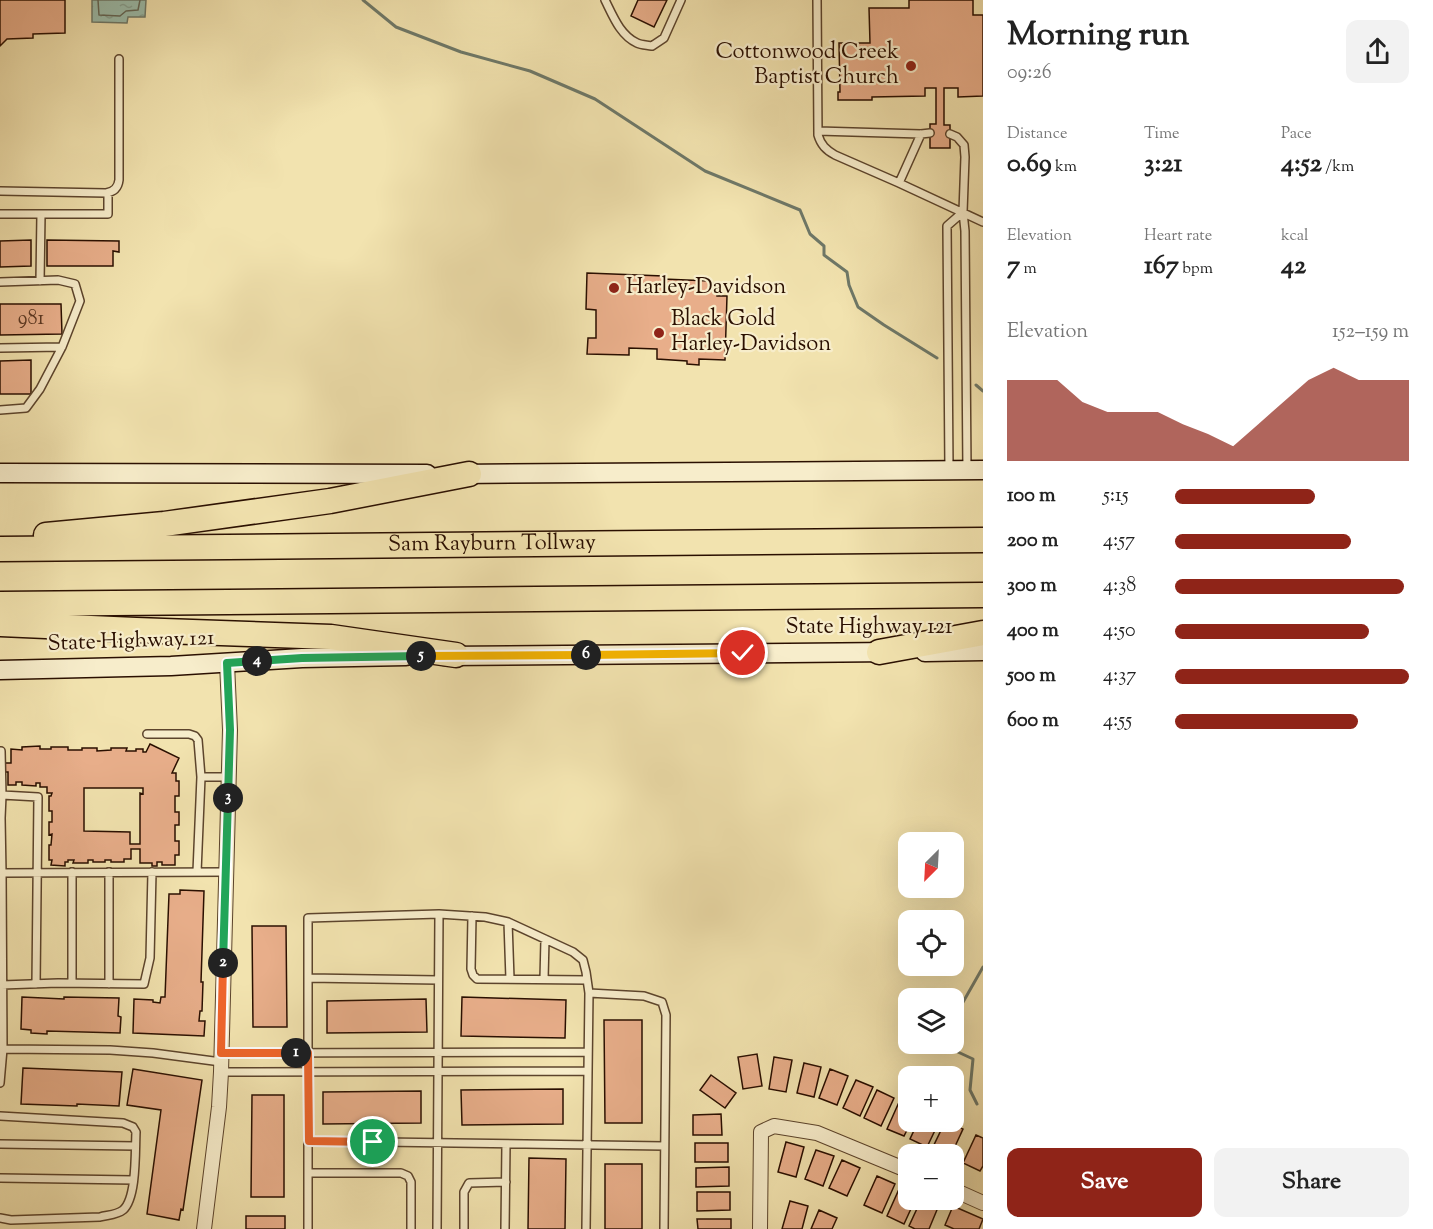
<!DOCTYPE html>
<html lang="en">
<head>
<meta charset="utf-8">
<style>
  :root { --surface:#fff; --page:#f2f2f2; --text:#222; --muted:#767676; --accent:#8f2418 }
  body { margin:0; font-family:"Sorts Mill Goudy",serif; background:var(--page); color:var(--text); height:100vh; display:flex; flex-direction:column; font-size:22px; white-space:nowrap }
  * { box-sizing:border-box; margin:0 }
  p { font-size:20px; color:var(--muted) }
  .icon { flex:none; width:33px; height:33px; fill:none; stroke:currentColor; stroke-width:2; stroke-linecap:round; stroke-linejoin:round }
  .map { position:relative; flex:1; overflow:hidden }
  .side { display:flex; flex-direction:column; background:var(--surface); width:450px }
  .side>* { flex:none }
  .needle { width:39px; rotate:204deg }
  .buttons { position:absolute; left:898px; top:832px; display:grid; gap:12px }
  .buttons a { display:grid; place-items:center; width:66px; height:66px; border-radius:12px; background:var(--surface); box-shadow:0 6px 24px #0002; font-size:30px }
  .pin { position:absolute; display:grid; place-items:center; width:51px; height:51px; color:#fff; margin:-26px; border:3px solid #fff; border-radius:50%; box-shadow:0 2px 6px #0007 }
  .km { position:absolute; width:30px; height:30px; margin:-15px; border-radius:50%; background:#222; color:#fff; font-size:16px; line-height:30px; text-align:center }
  .round { display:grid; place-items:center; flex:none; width:63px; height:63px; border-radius:12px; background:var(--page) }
  .head { display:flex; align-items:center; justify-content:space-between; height:102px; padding:0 24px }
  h1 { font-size:33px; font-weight:700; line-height:45px }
  .stats { display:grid; grid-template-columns:repeat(3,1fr); gap:9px; height:102px; padding:6px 24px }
  .stats div { display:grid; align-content:center }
  .stats b { font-size:26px; font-weight:700 }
  .stats small { font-size:16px; font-weight:400 }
  .stats p { font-size:16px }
  .chart { height:168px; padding:12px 24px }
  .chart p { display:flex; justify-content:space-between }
  .chart svg { width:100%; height:108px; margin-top:6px; fill:var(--accent); opacity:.7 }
  .primary-button { display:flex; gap:12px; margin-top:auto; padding:12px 24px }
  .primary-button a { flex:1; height:69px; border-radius:12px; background:var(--accent); color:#fff; font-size:24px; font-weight:700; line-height:69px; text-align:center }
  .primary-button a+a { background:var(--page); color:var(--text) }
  ul { padding:0 24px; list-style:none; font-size:20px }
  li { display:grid; grid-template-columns:96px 72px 1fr; align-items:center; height:45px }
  li i { height:15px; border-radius:8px; background:var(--accent) }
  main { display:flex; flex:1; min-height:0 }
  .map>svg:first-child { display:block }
  .water { fill:url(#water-ripples); stroke:#6e7868; stroke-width:1.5 }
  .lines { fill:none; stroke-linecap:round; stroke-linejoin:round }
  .shore { stroke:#626656; stroke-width:1.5 }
  .stream { stroke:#6e7868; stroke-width:3 }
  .building { fill:#e8ae8a; stroke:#2a0f00; stroke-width:1.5; fill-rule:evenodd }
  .service-casing { stroke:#5c442c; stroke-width:10 }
  .minor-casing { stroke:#5c442c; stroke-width:16 }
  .secondary-casing { stroke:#2a0f00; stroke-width:21 }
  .motorway-casing { stroke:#2a0f00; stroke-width:27 }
  .service { stroke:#f7edcb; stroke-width:7 }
  .minor { stroke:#f7edcb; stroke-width:14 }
  .secondary { stroke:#f7edcb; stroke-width:18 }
  .motorway { stroke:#f2e3af; stroke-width:24 }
  .split-1-casing { stroke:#fff; stroke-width:12 }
  .split-2-casing { stroke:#fff; stroke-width:12 }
  .split-3-casing { stroke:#fff; stroke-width:12 }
  .split-4-casing { stroke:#fff; stroke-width:12 }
  .split-5-casing { stroke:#fff; stroke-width:12 }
  .split-6-casing { stroke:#fff; stroke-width:12 }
  .split-7-casing { stroke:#fff; stroke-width:12 }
  .split-1 { stroke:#f0652b; stroke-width:8 }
  .split-2 { stroke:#f0652b; stroke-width:8 }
  .split-3 { stroke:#22a559; stroke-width:8 }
  .split-4 { stroke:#22a559; stroke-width:8 }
  .split-5 { stroke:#22a559; stroke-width:8 }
  .split-6 { stroke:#f5b400; stroke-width:8 }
  .split-7 { stroke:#f5b400; stroke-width:8 }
  .poi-dot { fill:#8f2418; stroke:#f7edcb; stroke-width:2 }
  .labels { text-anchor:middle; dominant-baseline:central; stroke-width:4.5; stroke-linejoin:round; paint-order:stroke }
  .number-label { font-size:20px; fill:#5a3722 }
  .poi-label { font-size:22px; fill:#2a0f00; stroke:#f7edcb; text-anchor:start }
  .street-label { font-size:22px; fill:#2a0f00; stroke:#f7edcb }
</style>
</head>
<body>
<main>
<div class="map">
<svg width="983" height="1229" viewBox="0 0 983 1229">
  <defs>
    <pattern id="water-ripples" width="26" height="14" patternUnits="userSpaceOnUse" patternTransform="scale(1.5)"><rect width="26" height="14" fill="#9bbead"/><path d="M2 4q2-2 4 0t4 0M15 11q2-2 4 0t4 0" fill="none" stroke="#86a293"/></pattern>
  </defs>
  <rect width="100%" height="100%" fill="#f2e3af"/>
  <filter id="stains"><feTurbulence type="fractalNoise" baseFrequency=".00333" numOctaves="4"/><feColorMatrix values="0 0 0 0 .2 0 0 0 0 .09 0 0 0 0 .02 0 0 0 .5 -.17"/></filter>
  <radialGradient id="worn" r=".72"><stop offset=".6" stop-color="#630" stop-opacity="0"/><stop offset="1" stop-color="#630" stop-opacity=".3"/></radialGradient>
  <!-- water -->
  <path class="water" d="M92 0H146L145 17H128L127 23 92 22Z"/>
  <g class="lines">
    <!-- shore -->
    <path class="shore" d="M98 0 99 15 120 16 126 11 138 10 140 0"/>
    <!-- stream -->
    <path class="stream" d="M363 0 396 27 461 52 530 71 595 99 705 171 800 210 810 234 824 246V255L847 272 849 285 858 307 884 325 937 358
      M976 385 983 391
      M954 1018 983 967
      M945 1044V1046L973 1059 970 1090 977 1104"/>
  </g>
  <!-- building -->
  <path class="building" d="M0 0H65V33L33 34V38L7 39 0 46Z
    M638 0H667L654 27 631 16Z
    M909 0H973V15H983V96L958 97V88H944V125H950V148H930V124H936V88H925V96L872 97V100H838V92H840L839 43H870L869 8H909Z
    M31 240V266L0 267V241Z
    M47 240 119 241V252L113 251V266H47Z
    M587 273 663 276V279L710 281V283H717V296H727L725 360 699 359V365L687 364V361L657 359V349L629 348V355L587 354 588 338H596V310L586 309Z
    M0 304H61L62 334 0 335Z
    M31 360V394H0V361Z
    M150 744 179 758 172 773H176V781H179V796H175V812H179V825H175V841H179V855H175V865H162V862H157V866H152V863H140V849H131V859H124V862H111V860H105V862H93V860H88V863H73L74 860H68V862H65V866L51 865 52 860H49V845H51L52 834 49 835V822H52V811H49V796H51L52 793H47V787H40V783H36V786L22 785V782H16V785H8V772H5V763H11V749L22 750V747L40 746V749H51V747H68V750H82V748H97V751L111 750V748H127L126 751H136V749H143V752H146ZM84 788H143V794L140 793V844H130V832L84 831Z
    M180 890 204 891 201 982H203L202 1011H200L199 1021H205L204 1036 133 1033 134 999 153 1000V1002L160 1003 161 997H165L169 894H180Z
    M252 926H286L287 1027H253Z
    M22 997 64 999V997L119 998 118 1016 121 1017 120 1033 47 1031V1034L31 1033V1030L21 1029Z
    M462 997 566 1000 565 1038 461 1036Z
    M426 999 427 1032 327 1033V1001Z
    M604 1020H642V1123H605Z
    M757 1054 762 1086 743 1089 738 1057Z
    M774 1057 792 1060 786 1092 769 1089Z
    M804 1063 821 1067 814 1097 797 1093Z
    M23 1068 122 1072 119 1106 77 1104V1106L21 1104Z
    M133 1069 202 1080 183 1210 181 1209 179 1220 147 1214 161 1110 127 1105Z
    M830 1069 848 1076 837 1105 819 1098Z
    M711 1075 736 1093 725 1108 700 1090Z
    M856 1080 873 1087 860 1116 843 1108Z
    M563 1089V1124L462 1125 461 1090Z
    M877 1090 894 1098 881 1126 864 1118Z
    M421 1091V1123L323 1124V1092Z
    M252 1095H284V1197H251Z
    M900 1100 909 1104V1122H911L904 1136 887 1129Z
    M721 1114 722 1135H693V1115Z
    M918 1122H939L927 1147 910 1139Z
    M945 1122H948L963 1129 951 1155H945L932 1149Z
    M976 1135 983 1138V1166L980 1171 963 1163Z
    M786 1142 804 1147 796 1177 778 1172Z
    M695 1143H728V1162H695Z
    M816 1150 834 1156 823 1186 805 1179Z
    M529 1158 566 1159 565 1229H528Z
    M842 1160 860 1168 847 1196 829 1188Z
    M605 1164H642V1229H605Z
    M729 1167V1186L696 1187V1168Z
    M877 1176 895 1184 882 1213 864 1205Z
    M900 1187 909 1191V1200H915L904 1224 887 1216Z
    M697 1192H730V1210L697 1211Z
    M921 1200H927L939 1205 929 1229H915L909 1226Z
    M790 1201 808 1206 802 1229H782Z
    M953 1206 983 1219 979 1229H954L945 1225Z
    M819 1210 837 1218 832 1229H811Z
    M246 1216H285V1229H246Z
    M697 1219H731V1229H698Z"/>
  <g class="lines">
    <defs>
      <path id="service" d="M605 0C613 16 620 35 637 43 641 45 647 45 652 46L664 38 681 0
        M817 0 818 135C821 145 826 150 835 155L899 183 983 222
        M818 131 921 134 930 133
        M950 134 957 137 964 145 965 157 963 212 965 231 967 470
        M899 183 921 134
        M0 191 106 193C114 192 118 188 119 180V59
        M0 214H108V193
        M40 281 41 214
        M0 282 58 280 75 284 80 301 62 347 40 389 26 408 0 410
        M0 348 62 347
        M949 469 947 226 963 212
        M147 734H189L195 736 198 740 201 777
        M1 751 2 795
        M0 818H1L2 873
        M1 818 2 795 38 797 36 984
        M109 872V984
        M197 872 201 777H228
        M472 916 471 969 473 975 477 979 587 980
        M508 922 510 979
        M308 978 438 980
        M544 979 545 939
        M72 983V872
        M2 985 58 983 144 984 150 958 152 872
        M589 993 644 996 662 1002 666 1015 664 1229
        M221 1053 587 1052
        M221 1062 153 1053 110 1050 3 1049 2 873 226 872
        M221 1072 588 1071
        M0 1083 3 1049
        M0 1116 123 1123 133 1127 136 1132C135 1151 137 1198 123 1210 117 1215 107 1215 100 1217L11 1220 0 1218
        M309 1141 664 1146
        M0 1144 135 1146
        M309 1173H401L408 1176 411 1182V1229
        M0 1178 133 1180
        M308 1229V918L439 914 485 917 508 922 573 952 583 960 586 972 589 993 586 1229
        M437 1229 439 914
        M464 1229V1192L469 1183 506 1182
        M505 1229 506 1144"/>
      <path id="minor" d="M954 1190 983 1203
        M204 1229 219 1107 221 1072 230 730 227 663
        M760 1229 761 1132 774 1126 817 1133 909 1171"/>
      <path id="secondary" d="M0 473 427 474
        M458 474 983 470
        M925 652 983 651
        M445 656 892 652
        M0 670 171 666 302 658 406 656"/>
      <g id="motorway">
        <path d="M46 535 164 524 330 501 469 474"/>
        <path id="s1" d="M0 549 983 540"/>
        <path d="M0 604 983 595"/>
        <path d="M0 624 136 630 331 637 456 655"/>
        <path d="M879 652 983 633"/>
      </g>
    </defs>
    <!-- service casing -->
    <use href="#service" class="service-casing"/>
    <!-- minor casing -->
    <use href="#minor" class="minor-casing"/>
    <!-- secondary casing -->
    <use href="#secondary" class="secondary-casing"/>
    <!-- motorway casing -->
    <use href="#motorway" class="motorway-casing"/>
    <!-- service -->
    <use href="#service" class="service"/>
    <!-- minor -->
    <use href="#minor" class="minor"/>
    <!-- secondary -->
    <use href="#secondary" class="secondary"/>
    <!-- motorway -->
    <use href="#motorway" class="motorway"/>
  </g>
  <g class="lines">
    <defs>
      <path id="split-1" d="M296 1053H308L309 1141 373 1142"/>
      <path id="split-2" d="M223 963 221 1053H296"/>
      <path id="split-3" d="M223 963 228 798"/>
      <path id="split-4" d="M228 798 230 730 227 663 257 661"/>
      <path id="split-5" d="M257 661 302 658 421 656"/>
      <path id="split-6" d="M421 656 586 655"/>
      <path id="split-7" d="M586 655 743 653"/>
    </defs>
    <!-- split-1 casing -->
    <use href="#split-1" class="split-1-casing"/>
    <!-- split-2 casing -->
    <use href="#split-2" class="split-2-casing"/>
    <!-- split-3 casing -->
    <use href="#split-3" class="split-3-casing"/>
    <!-- split-4 casing -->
    <use href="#split-4" class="split-4-casing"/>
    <!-- split-5 casing -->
    <use href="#split-5" class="split-5-casing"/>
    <!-- split-6 casing -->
    <use href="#split-6" class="split-6-casing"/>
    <!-- split-7 casing -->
    <use href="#split-7" class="split-7-casing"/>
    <!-- split-1 -->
    <use href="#split-1" class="split-1"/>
    <!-- split-2 -->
    <use href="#split-2" class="split-2"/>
    <!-- split-3 -->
    <use href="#split-3" class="split-3"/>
    <!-- split-4 -->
    <use href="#split-4" class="split-4"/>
    <!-- split-5 -->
    <use href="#split-5" class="split-5"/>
    <!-- split-6 -->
    <use href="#split-6" class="split-6"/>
    <!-- split-7 -->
    <use href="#split-7" class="split-7"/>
  </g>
  <!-- markers -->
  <g class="poi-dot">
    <circle cx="911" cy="66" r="6"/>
    <circle cx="614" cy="288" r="6"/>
    <circle cx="659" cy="333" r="6"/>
  </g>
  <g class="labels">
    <!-- number labels -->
    <g class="number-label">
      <text x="31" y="319">981</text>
    </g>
    <!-- poi labels -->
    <g class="poi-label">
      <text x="899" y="53" text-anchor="end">Cottonwood Creek<tspan x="899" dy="25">Baptist Church</tspan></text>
      <text x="626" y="288">Harley-Davidson</text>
      <text x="671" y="320">Black Gold<tspan x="671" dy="25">Harley-Davidson</tspan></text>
    </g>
    <!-- street labels -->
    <g class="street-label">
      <text stroke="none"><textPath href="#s1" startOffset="492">Sam Rayburn Tollway</textPath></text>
      <text x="869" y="628">State Highway 121</text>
      <text transform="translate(131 642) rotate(-2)">State Highway 121</text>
    </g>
  </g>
  <rect width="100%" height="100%" filter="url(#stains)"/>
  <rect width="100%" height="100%" fill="url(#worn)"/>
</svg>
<div class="buttons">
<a><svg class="needle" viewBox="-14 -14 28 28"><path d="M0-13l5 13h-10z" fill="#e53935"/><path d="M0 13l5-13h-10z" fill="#767676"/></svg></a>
<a><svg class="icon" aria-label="locate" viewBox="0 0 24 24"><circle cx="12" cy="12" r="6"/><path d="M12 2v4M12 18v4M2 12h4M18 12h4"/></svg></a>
<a><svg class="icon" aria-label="layers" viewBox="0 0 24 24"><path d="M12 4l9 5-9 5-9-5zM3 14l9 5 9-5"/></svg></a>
<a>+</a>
<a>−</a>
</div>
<div class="pin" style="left:373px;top:1142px;background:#1e9e55"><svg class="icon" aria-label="arrive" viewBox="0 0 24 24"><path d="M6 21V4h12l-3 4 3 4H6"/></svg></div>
<div class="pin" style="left:743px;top:653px;background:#d93025"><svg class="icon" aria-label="check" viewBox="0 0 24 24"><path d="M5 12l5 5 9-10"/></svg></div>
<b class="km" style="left:296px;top:1053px">1</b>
<b class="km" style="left:223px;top:963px">2</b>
<b class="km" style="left:228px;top:798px">3</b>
<b class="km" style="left:257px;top:661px">4</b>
<b class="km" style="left:421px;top:656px">5</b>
<b class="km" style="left:586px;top:655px">6</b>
</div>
<section class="side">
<div class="head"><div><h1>Morning run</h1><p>09:26</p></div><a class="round"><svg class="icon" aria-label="share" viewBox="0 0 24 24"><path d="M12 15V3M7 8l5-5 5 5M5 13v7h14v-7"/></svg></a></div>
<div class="stats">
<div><p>Distance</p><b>0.69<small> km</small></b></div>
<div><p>Time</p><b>3:21</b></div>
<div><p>Pace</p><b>4:52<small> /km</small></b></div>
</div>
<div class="stats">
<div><p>Elevation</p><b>7<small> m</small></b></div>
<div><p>Heart rate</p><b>167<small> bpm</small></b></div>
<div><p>kcal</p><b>42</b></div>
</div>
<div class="chart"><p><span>Elevation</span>152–159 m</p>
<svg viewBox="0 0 160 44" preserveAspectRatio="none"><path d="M0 44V11L10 11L20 11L30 20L40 24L50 24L60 24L70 29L80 33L90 38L100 29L110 20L120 11L130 6L140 11L150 11L160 11V44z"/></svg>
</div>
<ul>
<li><b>100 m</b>5:15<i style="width:60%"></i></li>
<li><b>200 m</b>4:57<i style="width:75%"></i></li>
<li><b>300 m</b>4:38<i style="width:98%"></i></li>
<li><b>400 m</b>4:50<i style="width:83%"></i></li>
<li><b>500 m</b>4:37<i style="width:100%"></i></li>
<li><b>600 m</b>4:55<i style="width:78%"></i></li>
</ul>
<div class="primary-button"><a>Save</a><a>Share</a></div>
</section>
</main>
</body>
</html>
